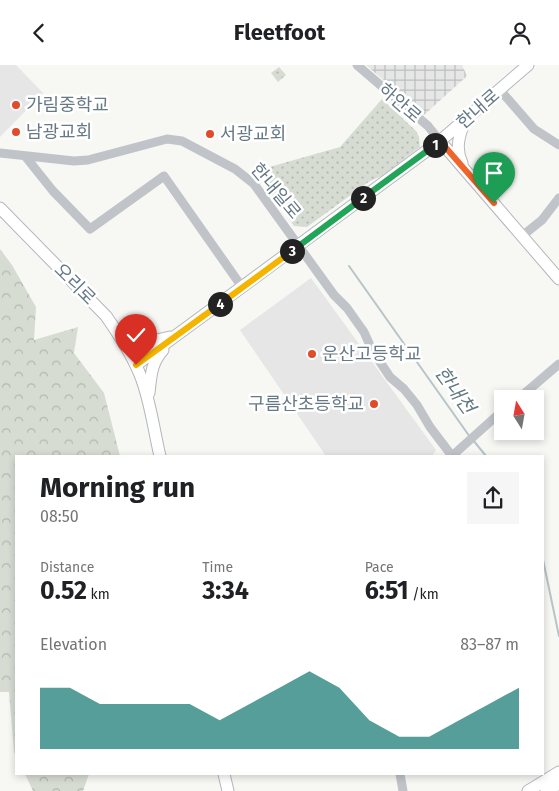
<!DOCTYPE html>
<html lang="en">
<head>
<meta charset="utf-8">
<style>
  :root { --surface:#fff; --page:#f6f6f6; --text:#202124; --muted:#757577; --accent:#0f766e }
  body { margin:0; font-family:"Fira Sans","Noto Sans KR",sans-serif; background:var(--page); color:var(--text); height:100vh; display:flex; flex-direction:column; font-size:19px; white-space:nowrap }
  * { box-sizing:border-box; margin:0 }
  p { font-size:16px; color:var(--muted) }
  .icon { flex:none; width:28px; height:28px; fill:none; stroke:currentColor; stroke-width:2; stroke-linecap:round; stroke-linejoin:round }
  .map { position:relative; flex:1; overflow:hidden }
  .drawer { position:absolute; left:15px; top:390px; width:529px; height:320px; display:flex; flex-direction:column; background:var(--surface); border-radius:0px; box-shadow:0 2px 8px #0003 }
  .drawer>* { flex:none }
  .needle { width:32px; rotate:349deg }
  .buttons { position:absolute; left:494px; top:325px; display:grid; gap:10px }
  .buttons a { display:grid; place-items:center; width:50px; height:50px; border-radius:0px; background:var(--surface); box-shadow:0 2px 8px #0003; font-size:25px }
  .pin { position:absolute; display:grid; place-items:center; width:42px; height:42px; color:#fff; margin:-51px -21px; border-radius:50% 50% 50% 0; rotate:-45deg; box-shadow:0 0 5px #0007 }
  .pin .icon { rotate:45deg }
  .km { position:absolute; width:25px; height:25px; margin:-12px; border-radius:50%; background:#222; color:#fff; font-size:14px; line-height:25px; text-align:center }
  .round { display:grid; place-items:center; flex:none; width:52px; height:52px; border-radius:0px; background:var(--page) }
  .summary { display:flex; align-items:center; justify-content:space-between; height:85px; padding:0 25px }
  h1 { font-size:28px; font-weight:700; line-height:38px }
  .figures { display:grid; grid-template-columns:repeat(3,1fr); gap:8px; height:85px; padding:5px 25px }
  .figures div { display:grid; align-content:center }
  .figures b { font-size:25px; font-weight:700 }
  .figures small { font-size:14px; font-weight:400 }
  .figures p { font-size:14px }
  .chart { height:140px; padding:10px 25px }
  .chart p { display:flex; justify-content:space-between }
  .chart svg { width:100%; height:90px; margin-top:5px; fill:var(--accent); opacity:.7 }
  header { display:flex; justify-content:space-between; align-items:center; height:65px; padding:0 25px; background:var(--surface); font-size:22px; font-weight:700 }
  .map>svg:first-child { display:block }
  .built { fill:#e5e6e5 }
  .industrial { fill:url(#industrial-grid) }
  .forest { fill:url(#forest-crowns) }
  .park { fill:url(#park-dots) }
  .lines { fill:none; stroke-linecap:round; stroke-linejoin:round }
  .stream { stroke:#b7c4c8; stroke-width:2 }
  .major-casing { stroke:#b3b8bc; stroke-width:13 }
  .minor { stroke:#c0c4c8; stroke-width:9 }
  .major { stroke:#fff; stroke-width:11 }
  .split-1-casing { stroke:#fff; stroke-width:10 }
  .split-2-casing { stroke:#fff; stroke-width:10 }
  .split-3-casing { stroke:#fff; stroke-width:10 }
  .split-4-casing { stroke:#fff; stroke-width:10 }
  .split-5-casing { stroke:#fff; stroke-width:10 }
  .split-1 { stroke:#f0652b; stroke-width:6 }
  .split-2 { stroke:#22a559; stroke-width:6 }
  .split-3 { stroke:#22a559; stroke-width:6 }
  .split-4 { stroke:#f5b400; stroke-width:6 }
  .split-5 { stroke:#f5b400; stroke-width:6 }
  .poi-dot { fill:#e04b2a; stroke:#fff; stroke-width:2 }
  .labels { text-anchor:middle; dominant-baseline:central; stroke-width:5; stroke-linejoin:round; paint-order:stroke }
  .street-label { font-size:18px; fill:#667985; stroke:#fff }
  .poi-label { font-size:18px; fill:#667985; stroke:#fff; text-anchor:start }
  .water-label { font-size:19px; font-style:italic; fill:#627a80; stroke:#fff }
</style>
</head>
<body>
<header><svg class="icon" aria-label="back" viewBox="0 0 24 24"><path d="M15 5l-7 7 7 7"/></svg>Fleetfoot<svg class="icon" aria-label="person" viewBox="0 0 24 24"><circle cx="12" cy="8" r="4"/><path d="M4 21q1-7 8-7t8 7"/></svg></header>
<div class="map">
<svg width="559" height="726" viewBox="0 0 559 726">
  <defs>
    <pattern id="industrial-grid" width="8" height="8" patternUnits="userSpaceOnUse" patternTransform="scale(1.25)"><rect width="8" height="8" fill="#e5e6e5"/><path d="M0 4h8M4 0v8" fill="none" stroke="#bdbfbf"/></pattern>
    <pattern id="forest-crowns" width="20" height="18" patternUnits="userSpaceOnUse" patternTransform="scale(1.25)"><rect width="20" height="18" fill="#d7dcd3"/><path d="M2 6a3 3 0 1 1 6 0M12 15a3 3 0 1 1 6 0" fill="none" stroke="#b2b7b1"/></pattern>
    <pattern id="park-dots" width="8" height="8" patternUnits="userSpaceOnUse" patternTransform="scale(1.25)"><rect width="8" height="8" fill="#d7dcd3"/><path d="M2 2h.1M6 6h.1" fill="none" stroke="#b2b7b1" stroke-width="1.8" stroke-linecap="round"/></pattern>
  </defs>
  <rect width="100%" height="100%" fill="#f7f7f4"/>
  <!-- built -->
  <path class="built" d="M0 0H16L43 28 0 72Z
    M311 213 436 385 432 391H326L240 265Z"/>
  <!-- industrial -->
  <path class="industrial" d="M366 0H462L467 11 424 50Z"/>
  <!-- forest -->
  <path class="forest" d="M0 184 12 200 36 242 34 275 78 262 74 288 104 328 120 391H16V692L14 687 9 627H0Z
    M25 709H89L83 726H33Z"/>
  <!-- park -->
  <path class="park" d="M279 2 286 10 278 17 271 8Z
    M382 34 416 66 419 72 420 82 382 111 370 116 307 162 294 161 254 105 266 103 340 82Z"/>
  <g class="lines">
    <!-- stream -->
    <path class="stream" d="M349 201 470 372
      M473 375 486 391
      M542 490 559 571"/>
    <defs>
      <path id="major" d="M440 76 559 214
        M462 98C455 84 459 70 465 56
        M0 143 106 251C120 271 134 292 142 315 151 340 154 366 160 391
        M118 268C144 280 143 278 170 272
        M136 300 440 76 528 0
        M149 328C151 311 151 298 163 285
        M224 709 228 726
        M528 726 559 707
        M546 726 559 719"/>
    </defs>
    <!-- major casing -->
    <use href="#major" class="major-casing"/>
    <!-- minor -->
    <path class="minor" d="M357 0 428 61 440 76
      M500 25 534 64 559 80
      M0 88 74 96 88 95 167 74 182 76 235 104 254 119 334 230 347 243 364 267 372 285 390 312 404 324 417 340 430 362 452 391
      M25 91 53 126 90 164 164 111 242 222
      M522 171 542 155 559 133
      M518 334 559 299
      M452 391 502 346
      M400 709 403 726"/>
    <!-- major -->
    <use href="#major" class="major"/>
  </g>
  <g class="lines">
    <defs>
      <path id="split-1" d="M435 80 440 76 494 138"/>
      <path id="split-2" d="M363 133 435 80"/>
      <path id="split-3" d="M292 186 363 133"/>
      <path id="split-4" d="M220 239 292 186"/>
      <path id="split-5" d="M136 300 220 239"/>
    </defs>
    <!-- split-1 casing -->
    <use href="#split-1" class="split-1-casing"/>
    <!-- split-2 casing -->
    <use href="#split-2" class="split-2-casing"/>
    <!-- split-3 casing -->
    <use href="#split-3" class="split-3-casing"/>
    <!-- split-4 casing -->
    <use href="#split-4" class="split-4-casing"/>
    <!-- split-5 casing -->
    <use href="#split-5" class="split-5-casing"/>
    <!-- split-1 -->
    <use href="#split-1" class="split-1"/>
    <!-- split-2 -->
    <use href="#split-2" class="split-2"/>
    <!-- split-3 -->
    <use href="#split-3" class="split-3"/>
    <!-- split-4 -->
    <use href="#split-4" class="split-4"/>
    <!-- split-5 -->
    <use href="#split-5" class="split-5"/>
  </g>
  <!-- markers -->
  <g class="poi-dot">
    <circle cx="16" cy="40" r="5"/>
    <circle cx="16" cy="67" r="5"/>
    <circle cx="210" cy="69" r="5"/>
    <circle cx="312" cy="289" r="5"/>
    <circle cx="374" cy="339" r="5"/>
  </g>
  <g class="labels">
    <!-- street labels -->
    <g class="street-label">
      <text transform="translate(400 38) rotate(41)">하안로</text>
      <text transform="translate(478 44) rotate(-41)">한내로</text>
      <text transform="translate(276 126) rotate(50)">한내일로</text>
      <text transform="translate(75 219) rotate(45)">오리로</text>
    </g>
    <!-- poi labels -->
    <g class="poi-label">
      <text x="26" y="40">가림중학교</text>
      <text x="26" y="67">남광교회</text>
      <text x="220" y="69">서광교회</text>
      <text x="322" y="289">운산고등학교</text>
      <text x="364" y="339" text-anchor="end">구름산초등학교</text>
    </g>
    <!-- water labels -->
    <g class="water-label">
      <text transform="translate(455 325) rotate(54)">한내천</text>
    </g>
  </g>
</svg>
<div class="buttons">
<a><svg class="needle" viewBox="-14 -14 28 28"><path d="M0-13l5 13h-10z" fill="#e53935"/><path d="M0 13l5-13h-10z" fill="#757577"/></svg></a>
</div>
<div class="pin" style="left:494px;top:138px;background:#1e9e55"><svg class="icon" aria-label="arrive" viewBox="0 0 24 24"><path d="M6 21V4h12l-3 4 3 4H6"/></svg></div>
<div class="pin" style="left:136px;top:300px;background:#d93025"><svg class="icon" aria-label="check" viewBox="0 0 24 24"><path d="M5 12l5 5 9-10"/></svg></div>
<b class="km" style="left:435px;top:80px">1</b>
<b class="km" style="left:363px;top:133px">2</b>
<b class="km" style="left:292px;top:186px">3</b>
<b class="km" style="left:220px;top:239px">4</b>
<section class="drawer">
<div class="summary"><div><h1>Morning run</h1><p>08:50</p></div><a class="round"><svg class="icon" aria-label="share" viewBox="0 0 24 24"><path d="M12 15V3M7 8l5-5 5 5M5 13v7h14v-7"/></svg></a></div>
<div class="figures">
<div><p>Distance</p><b>0.52<small> km</small></b></div>
<div><p>Time</p><b>3:34</b></div>
<div><p>Pace</p><b>6:51<small> /km</small></b></div>
</div>
<div class="chart"><p><span>Elevation</span>83–87 m</p>
<svg viewBox="0 0 160 44" preserveAspectRatio="none"><path d="M0 44V14L10 14L20 22L30 22L40 22L50 22L60 30L70 22L80 14L90 6L100 14L110 30L120 38L130 38L140 30L150 22L160 14V44z"/></svg>
</div>
</section>
</div>
</body>
</html>
